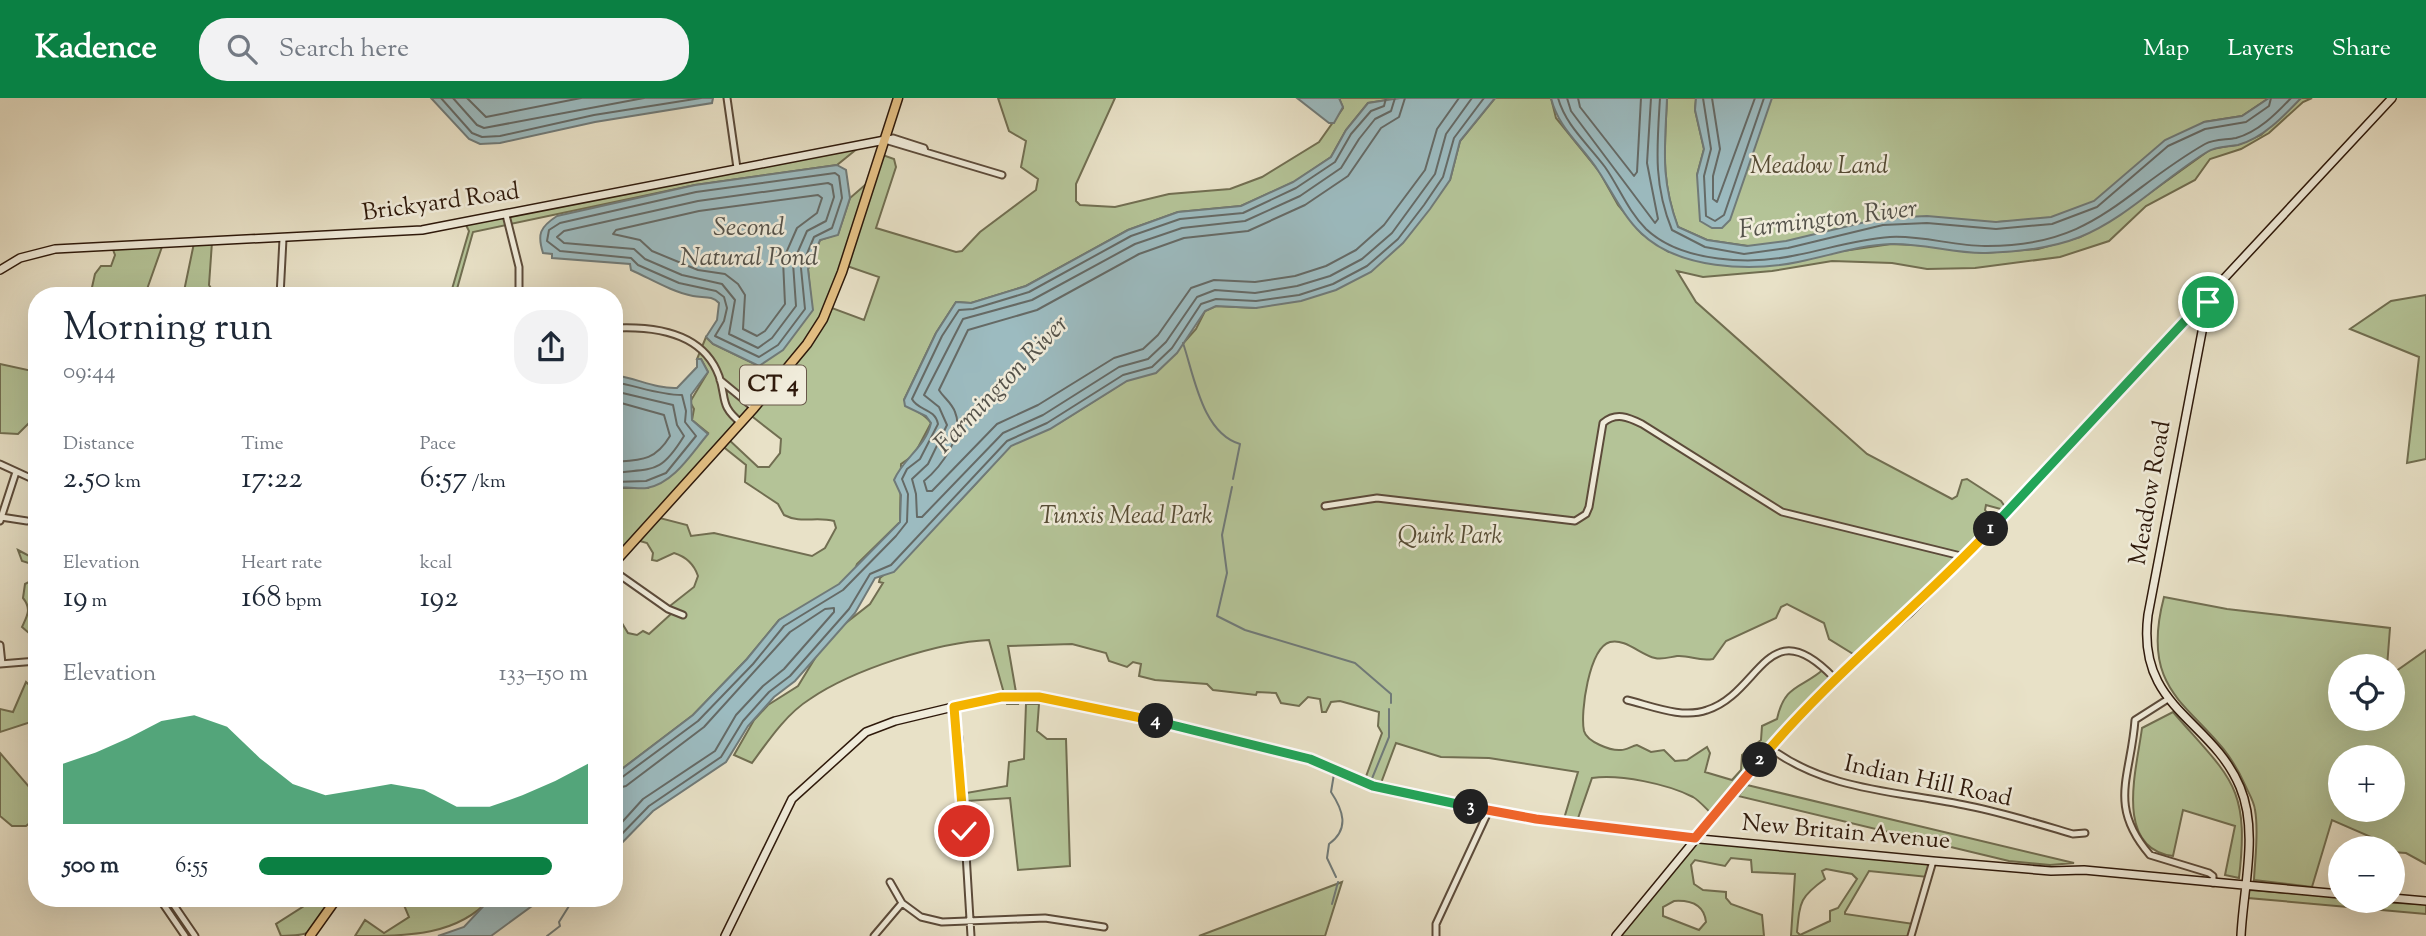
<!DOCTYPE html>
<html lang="en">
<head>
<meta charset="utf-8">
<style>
  :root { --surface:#fff; --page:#f2f2f3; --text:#1f2937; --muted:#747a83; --accent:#0b8043 }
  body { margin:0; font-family:"Sorts Mill Goudy",serif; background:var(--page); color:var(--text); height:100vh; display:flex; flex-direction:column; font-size:26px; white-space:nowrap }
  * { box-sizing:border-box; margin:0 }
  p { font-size:23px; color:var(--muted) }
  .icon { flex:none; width:38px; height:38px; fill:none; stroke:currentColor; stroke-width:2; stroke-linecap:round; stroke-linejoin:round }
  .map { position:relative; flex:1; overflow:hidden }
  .side { position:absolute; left:28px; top:189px; width:595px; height:620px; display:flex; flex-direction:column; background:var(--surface); border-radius:28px; box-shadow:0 7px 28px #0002 }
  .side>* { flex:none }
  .fabs { position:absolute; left:2328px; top:556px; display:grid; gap:14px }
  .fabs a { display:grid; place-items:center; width:77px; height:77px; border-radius:50%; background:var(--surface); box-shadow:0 7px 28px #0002; font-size:35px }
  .pin { position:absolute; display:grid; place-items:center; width:60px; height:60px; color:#fff; margin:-30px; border:4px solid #fff; border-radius:50%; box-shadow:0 2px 7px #0007 }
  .km { position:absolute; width:35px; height:35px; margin:-18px; border-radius:50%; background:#222; color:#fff; font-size:19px; line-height:35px; text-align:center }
  .round { display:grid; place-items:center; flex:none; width:74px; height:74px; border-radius:28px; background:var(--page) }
  .headline { display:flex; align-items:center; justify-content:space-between; height:119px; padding:0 35px }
  h1 { font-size:38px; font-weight:600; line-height:52px }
  .metrics { display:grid; grid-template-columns:repeat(3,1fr); gap:10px; height:119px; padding:7px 35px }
  .metrics div { display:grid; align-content:center }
  .metrics b { font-size:30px; font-weight:600 }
  .metrics small { font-size:19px; font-weight:400 }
  .metrics p { font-size:19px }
  .chart { height:196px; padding:14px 35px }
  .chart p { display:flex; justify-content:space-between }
  .chart svg { width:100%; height:126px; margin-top:7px; fill:var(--accent); opacity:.7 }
  ul { padding:0 35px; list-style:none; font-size:23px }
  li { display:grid; grid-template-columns:112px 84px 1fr; align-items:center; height:52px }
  li i { height:18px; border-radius:9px; background:var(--accent) }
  header { display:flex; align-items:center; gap:42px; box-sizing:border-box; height:98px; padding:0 35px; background:var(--accent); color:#fff }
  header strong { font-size:33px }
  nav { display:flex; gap:38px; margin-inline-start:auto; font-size:24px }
  .search { width:490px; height:63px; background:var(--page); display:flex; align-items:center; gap:18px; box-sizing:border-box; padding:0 24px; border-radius:28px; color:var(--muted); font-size:26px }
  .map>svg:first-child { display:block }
  .green { fill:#b4c397; stroke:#716e51; stroke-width:2; fill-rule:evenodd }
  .water { fill:#9cbbc0; stroke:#707a78; stroke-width:2 }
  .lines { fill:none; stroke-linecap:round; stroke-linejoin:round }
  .shore { stroke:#656a66; stroke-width:2 }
  .stream { stroke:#707a78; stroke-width:2 }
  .street-casing { stroke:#5c4b3a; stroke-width:9 }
  .secondary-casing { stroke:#2e190b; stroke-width:10 }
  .primary-casing { stroke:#2e190b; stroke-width:11 }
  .street { stroke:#f0ecdb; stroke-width:5 }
  .secondary { stroke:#f0ecdb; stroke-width:7 }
  .primary { stroke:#e4c084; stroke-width:8 }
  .split-1-casing { stroke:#fff; stroke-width:14 }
  .split-2-casing { stroke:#fff; stroke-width:14 }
  .split-3-casing { stroke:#fff; stroke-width:14 }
  .split-4-casing { stroke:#fff; stroke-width:14 }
  .split-5-casing { stroke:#fff; stroke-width:14 }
  .split-1 { stroke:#22a559; stroke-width:9 }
  .split-2 { stroke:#f5b400; stroke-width:9 }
  .split-3 { stroke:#f0652b; stroke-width:9 }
  .split-4 { stroke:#22a559; stroke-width:9 }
  .split-5 { stroke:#f5b400; stroke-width:9 }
  .labels { text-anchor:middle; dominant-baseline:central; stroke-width:5; stroke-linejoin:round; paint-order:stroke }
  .shield { fill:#f0ecdb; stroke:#685849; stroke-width:2 }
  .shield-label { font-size:23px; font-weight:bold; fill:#2e190b }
  .park-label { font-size:24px; font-style:italic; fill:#564c35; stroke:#f0ecdb }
  .street-label { font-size:24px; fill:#2e190b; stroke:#f0ecdb }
  .water-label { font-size:26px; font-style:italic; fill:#54524a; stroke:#f0ecdb }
</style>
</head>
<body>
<header>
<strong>Kadence</strong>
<div class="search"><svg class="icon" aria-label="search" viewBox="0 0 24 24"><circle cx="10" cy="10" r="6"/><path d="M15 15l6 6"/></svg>Search here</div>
<nav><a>Map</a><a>Layers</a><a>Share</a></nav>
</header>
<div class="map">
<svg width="2426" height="838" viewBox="0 0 2426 838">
  <rect width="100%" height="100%" fill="#e8e1c7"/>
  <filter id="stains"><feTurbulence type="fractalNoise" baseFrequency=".00286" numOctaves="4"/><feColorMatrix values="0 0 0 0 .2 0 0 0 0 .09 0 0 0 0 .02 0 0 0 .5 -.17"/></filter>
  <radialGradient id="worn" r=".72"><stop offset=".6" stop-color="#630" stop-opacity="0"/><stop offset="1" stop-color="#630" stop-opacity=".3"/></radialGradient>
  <!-- green -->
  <path class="green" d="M998 0H1115L1076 86V103L1080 107 1115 109 1169 96 1230 91 1262 79 1319 44 1343 10 1339 0H1400L1368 5 1346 32 1331 59 1294 84 1241 108 1178 114 1128 132 1026 188 971 205 956 204 936 235 904 302C913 314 924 314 931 325L914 357 901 366 900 424 857 466 850 484 779 522 747 561 693 617 614 677V512L628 535 637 537 643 533 649 536 671 516 666 511 694 489 698 478C694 466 687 459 674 455L657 463 652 462 653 455 647 445 640 443 645 431 614 465V445L619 436 614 435V393L619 390H648L708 335 692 322 694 311 690 304 708 274 701 261H697L706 239 713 246 759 268 812 213 808 171 820 142 838 136 850 100 872 81 880 56 894 61 896 69 876 130 956 154 962 153 980 134 1036 92 1038 81 1021 69 1026 43 1009 33ZM844 167 879 179 864 222 829 209ZM749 316 781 341 780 355 769 369H758L727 340ZM721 347 746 367 745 384 778 406 784 417C801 426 816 418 834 423L836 430 825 450 812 458 714 435 691 438 687 427 660 420 651 430 646 429Z
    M1495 0H1551L1556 20 1599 73 1618 107 1642 136 1669 154 1843 153 1891 146 1939 148 1983 155 2038 151 2080 139 2115 120 2211 51 2240 46 2261 37 2301 0H2312L2303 4 2269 35 2241 51 2210 61 2195 82 2146 108 2109 143 2060 159 1975 170 1927 171 1892 165 1832 163 1772 173 1703 179 1677 173 1696 204 1867 356 1952 401 1957 398 1962 382 1967 381 2001 403 2008 413 1986 407 1985 412 1996 426 1858 559 1829 541 1824 525 1787 506 1781 509 1776 520 1726 543 1713 561C1699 564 1690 557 1677 558 1670 559 1662 562 1655 560 1641 557 1625 540 1610 544 1589 550 1580 615 1584 633 1587 644 1611 653 1621 652 1626 652 1632 648 1637 647L1651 654 1664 652 1675 663 1687 662 1707 649 1710 655 1705 674 1732 682 1741 672 1742 657 1761 642 1762 628 1777 621C1785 585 1802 591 1825 570L1834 580 1714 718C1707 712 1700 703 1693 699 1668 686 1620 676 1592 680L1576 726 1563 724 1578 674 1489 660 1441 659 1396 645 1381 685 1375 688 1364 684 1382 635 1378 628 1379 614 1340 603 1331 604 1326 614H1322L1320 601 1308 599 1299 608 1281 605 1276 595 1257 594 1256 597 1213 592 1207 586 1155 582 1139 578 1141 566 1133 564 1127 569 1109 563 1106 555 1072 546 1008 548 1018 606H1007L989 542C938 544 852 572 810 601 786 616 768 643 752 665L734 657 754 622 768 607 798 588 828 539 870 506 883 485 879 484 880 480C897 467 1002 364 1007 346L1059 325 1180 249 1196 231 1205 213 1216 208 1256 210 1450 82 1460 43Z
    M1667 0H1696L1695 12 1704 51 1697 77 1768 0H2269L2242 18 2204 24 2110 98 2063 120 1851 133 1755 149 1707 142 1678 129C1660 80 1665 50 1667 0Z
    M863 46 837 67 695 87 473 134 455 198H450L469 133 465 125Z
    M212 144 209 187 216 198H183L194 145Z
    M163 146 146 194 132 198H90L95 176 101 168H111L115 157 112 149Z
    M2426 197V361L2407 365 2419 259 2350 231 2391 203Z
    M0 266 37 274V317L18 336 0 335Z
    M18 452 37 462V542L22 529C27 518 32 511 23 500L25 486 35 481V467L22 463Z
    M2164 499 2227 511 2390 530 2387 569H2340V621H2392V576L2426 552V766L2406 755 2392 754V751H2376L2378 742 2332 722 2312 789 2254 782C2255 760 2259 733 2255 712 2254 703 2248 694 2245 687 2211 608 2135 609 2164 499ZM2340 660H2392V712H2340Z
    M26 584 37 594V622L0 634V611L13 614Z
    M1026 606H1039L1037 633 1047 641H1066L1070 768 1018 772 1010 700 967 703 966 695 1007 688 1009 664 1024 661Z
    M2173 614C2230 680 2250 687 2239 780L2225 777 2235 728 2183 712 2173 758C2113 750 2137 670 2142 630Z
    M0 655 37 698V719L26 728H12L0 718Z
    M1747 687 2074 765 2050 767 2009 763 1738 698Z
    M1695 740 1933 763 1928 779 1869 773 1845 814V816L1914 826 1911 838H1791L1795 776 1752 774 1751 762 1731 760 1725 768 1695 762 1691 767 1694 786 1703 792 1726 794V800L1731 806 1762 817 1764 838H1616ZM1826 771 1852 776 1857 781 1838 810 1830 813V823L1800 837 1797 834C1800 803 1800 799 1825 781L1822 773ZM1674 803C1690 802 1704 806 1706 824L1699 832 1663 818V809Z
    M1342 784 1325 838H1199Z
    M2249 792 2340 799V803L2426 806V816L2248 800Z
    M297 800H326L331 809C314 834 313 838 281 838L276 826 304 808Z
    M401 800H491C457 838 409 838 355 838L365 822 384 835 409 819Z"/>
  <!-- water -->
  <path class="water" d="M431 0H713L712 5 595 24 500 45 480 46 469 41Z
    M1297 0H1339L1343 9 1334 25H1329Z
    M1400 0H1495L1460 43 1450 82 1430 111 1403 145 1371 174 1336 192 1301 203 1256 210 1216 208 1205 213 1177 255 1156 275 1127 283 1050 331 1011 348 894 474 875 480 855 515 795 583 774 599 748 628 726 664 653 713 614 753V677L693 617 747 561 779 522 839 486 900 424 901 397 894 382C903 360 925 350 931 325L926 318 905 308 904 302 936 235 956 204 971 205 1026 188 1128 132 1178 114 1241 108 1293 84 1331 59 1346 32 1368 5Z
    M1551 0H1667C1665 50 1660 80 1678 129L1707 142 1747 148 1786 143 1882 120 1927 118 1996 124 2051 119 2094 103 2165 42 2204 24 2242 18 2269 0H2301C2283 19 2263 40 2238 47 2228 49 2216 48 2207 54 2164 80 2127 120 2080 139 2050 151 2017 154 1986 155 1955 156 1923 145 1891 146 1859 147 1829 158 1798 164 1750 174 1678 171 1641 135 1623 118 1613 95 1599 74 1582 47 1559 32 1551 0Z
    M1696 0H1772L1730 122 1722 130H1712L1700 123 1697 77 1704 51 1695 12Z
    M837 67 846 72 850 100 838 137 820 142 808 171 813 212 783 252 759 268 713 246 706 239 717 222 719 205C712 197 703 200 693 198 672 194 651 181 631 172L630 166 552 160V156L543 155C537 136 540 129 557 118L695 87Z
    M697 261H701L708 274 691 297 692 322 708 336C691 356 674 385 647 390 636 392 624 386 614 393V277C636 280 656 291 677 290L697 269Z
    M491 800H543L491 838H438L464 829Z"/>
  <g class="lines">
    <!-- shore -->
    <path class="shore" d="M441 0 472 35 482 39 500 38 594 17 701 0
      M453 0 477 27 484 30 644 0
      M467 0 486 19 581 0
      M1395 0 1391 13 1375 21 1359 41 1341 70 1300 98 1245 123 1182 130 1135 146 1032 202 963 221 924 297 939 309 947 327 928 366 912 381 916 396 917 419H922L1003 335 1043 317 1119 269 1148 261 1166 244 1197 199 1215 192 1255 195 1297 188 1330 178 1362 161 1392 135 1435 76 1446 36 1472 0
      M1405 0 1399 19 1381 30 1348 78 1305 107 1248 133 1184 140 1139 156 1037 212 968 232 939 292C943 299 952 305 955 314 965 337 941 369 924 383L927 393H932L997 326 1038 307 1114 260 1143 251 1158 237 1191 190 1214 182 1255 184 1295 178 1326 168 1356 152 1384 127 1425 72 1437 31 1459 0
      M1558 0C1566 28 1588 46 1605 69 1619 89 1628 113 1646 131 1682 165 1752 167 1797 157 1828 151 1858 141 1890 139 1922 137 1953 148 1985 148 2095 149 2121 94 2205 46 2214 41 2226 42 2236 40 2258 34 2276 16 2291 0
      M1567 0 1571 13 1655 125 1658 121 1647 65 1651 0
      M1578 0 1580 9 1634 78 1637 74 1641 0
      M1660 0C1657 49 1653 86 1672 132L1705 149 1744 156 1788 150 1883 127 1927 125 1996 131 2052 126 2097 109 2168 48 2205 31 2246 24 2269 8 2271 0
      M1703 0 1711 51 1704 78 1706 118 1715 123 1724 117 1764 0
      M1712 0 1720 51 1713 78V101L1717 104 1755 0
      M835 75 839 78 842 100 832 130 814 139 801 170 805 211 778 247 759 259 715 238 724 223 727 210 724 199 716 193 679 185 638 167 631 160 560 153 547 143 549 132 560 125 696 94Z
      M828 85 832 87 834 99 826 123 807 133 793 165 796 208 772 240 758 250 729 236 735 202 722 186 682 177 645 161 634 151 564 145 557 139 564 133 698 103Z
      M818 97 822 100 817 115 797 130 783 162 785 206 765 233 757 238 743 231 745 197 738 186 725 176 698 172 652 153 640 142 613 136 616 132 699 113Z
      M614 284C638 288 658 297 682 297L686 313 685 324 696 338 666 375 646 383 614 384
      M614 293 673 307 677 327 684 338C660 377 653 370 614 375
      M614 303 664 317 670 338C655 363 641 362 614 364
      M614 682 621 680 698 623 753 566 784 528 843 492 896 438 907 424 908 396 902 381 907 371 920 361 938 326C935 310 918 313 912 301L942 238 959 212 973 211 1029 194 1131 138 1180 121 1243 115 1296 90 1335 64 1351 36 1371 13 1384 8 1386 0
      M614 691 626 688 704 629 790 534 825 511 834 510V514L784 571 763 588 736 617 715 653 643 701 614 733
      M614 744 649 708 721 659 743 623 769 594 790 578 849 511 870 476 891 467 1007 343 1047 325 1123 277 1152 269 1172 250 1201 206 1216 201 1256 203 1299 197 1333 186 1367 168 1398 141 1424 107 1443 79 1454 40 1484 0"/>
    <!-- stream -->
    <path class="stream" d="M1183 245C1194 277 1202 335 1240 346L1233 381
      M1232 389 1222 437 1227 475 1217 518 1245 532 1355 565 1391 596V605
      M1334 676 1331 694C1343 712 1350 731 1329 746L1327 760 1336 779
      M1371 683 1389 639V611
      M1332 806 1338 784
      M547 838 560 828 559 824 574 800"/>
    <defs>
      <path id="street" d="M727 0 737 70
        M885 42 1002 77
        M885 42 893 40 924 50 925 53
        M506 117 519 169V198
        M280 198 283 141
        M614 230C655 228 703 234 719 278 727 301 719 307 741 325
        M720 282 754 310
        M0 366 37 383
        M1325 408 1377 400 1575 423 1586 416 1589 409 1603 325C1616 314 1628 319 1642 326L1782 414 1965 459
        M1 419 27 423
        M0 423 16 374
        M614 473 668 511 683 517
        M0 547 2 566
        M0 566 37 563
        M2168 601 2135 622C2131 679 2107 707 2150 757L2209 775 2213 778V785
        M1627 602C1652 608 1682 621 1707 612 1761 595 1767 510 1834 580
        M954 609 959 640 971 838
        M1770 650C1829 694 1900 693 1969 708 2004 715 2039 726 2073 736L2085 735
        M890 784 902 805 921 819 942 824 1045 820 1104 829
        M159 800 185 838
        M169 800 195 838
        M874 838 902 805
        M1436 838V826L1489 712
        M1911 838 1933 763"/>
      <path id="secondary" d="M0 172 20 160 55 151 422 132 885 42
        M2209 197 2148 517C2136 610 2211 620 2240 689 2259 734 2243 791 2241 838
        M2392 800 2426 803
        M725 838 792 701 866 634 895 623 978 603 1014 598 1038 599 1159 623 1310 661 1373 688 1536 721 1689 740 1933 763 2051 773 2084 772 2340 796
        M1616 838 1793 623 1834 580 1909 515 1965 459 2392 0"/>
      <path id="primary" d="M614 465 754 310 807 246 823 221 842 174 898 0
        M310 838 337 800"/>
    </defs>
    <!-- street casing -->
    <use href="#street" class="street-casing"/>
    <!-- secondary casing -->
    <use href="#secondary" class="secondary-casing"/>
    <!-- primary casing -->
    <use href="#primary" class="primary-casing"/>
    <!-- street -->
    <use href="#street" class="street"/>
    <!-- secondary -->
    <use href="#secondary" class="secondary"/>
    <!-- primary -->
    <use href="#primary" class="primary"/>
  </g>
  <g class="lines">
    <defs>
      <path id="split-1" d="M1991 431 2209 197 2208 204"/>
      <path id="split-2" d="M1760 662C1830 578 1916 511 1991 431"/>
      <path id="split-3" d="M1471 709 1536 721 1695 740 1760 662"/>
      <path id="split-4" d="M1156 623 1310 661 1373 688 1471 709"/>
      <path id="split-5" d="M964 733 954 609 1001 599H1039L1156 623"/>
    </defs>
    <!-- split-1 casing -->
    <use href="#split-1" class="split-1-casing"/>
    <!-- split-2 casing -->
    <use href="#split-2" class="split-2-casing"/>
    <!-- split-3 casing -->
    <use href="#split-3" class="split-3-casing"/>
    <!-- split-4 casing -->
    <use href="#split-4" class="split-4-casing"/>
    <!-- split-5 casing -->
    <use href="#split-5" class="split-5-casing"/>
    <!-- split-1 -->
    <use href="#split-1" class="split-1"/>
    <!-- split-2 -->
    <use href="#split-2" class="split-2"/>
    <!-- split-3 -->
    <use href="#split-3" class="split-3"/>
    <!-- split-4 -->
    <use href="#split-4" class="split-4"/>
    <!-- split-5 -->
    <use href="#split-5" class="split-5"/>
  </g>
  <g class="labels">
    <!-- shield labels -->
    <rect class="shield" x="740" y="267.5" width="66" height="39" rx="5"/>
    <g class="shield-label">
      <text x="773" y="287">CT 4</text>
    </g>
    <!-- park labels -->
    <g class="park-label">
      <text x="1819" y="69">Meadow Land</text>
      <text x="1126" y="419">Tunxis Mead Park</text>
      <text x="1450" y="439">Quirk Park</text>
    </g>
    <!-- street labels -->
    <g class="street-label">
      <text transform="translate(441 105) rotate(-8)">Brickyard Road</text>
      <text transform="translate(2151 395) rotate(-80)">Meadow Road</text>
      <text transform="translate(1928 684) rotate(12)">Indian Hill Road</text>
      <text transform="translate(1846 735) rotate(5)">New Britain Avenue</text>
    </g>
    <!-- water labels -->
    <g class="water-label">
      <text transform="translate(1828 122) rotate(-7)">Farmington River</text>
      <text x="749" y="130">Second<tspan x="749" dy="30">Natural Pond</tspan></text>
      <text transform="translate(1002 287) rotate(-46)">Farmington River</text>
    </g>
  </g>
  <rect width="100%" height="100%" filter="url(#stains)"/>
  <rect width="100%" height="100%" fill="url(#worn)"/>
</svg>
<div class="fabs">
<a><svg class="icon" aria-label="locate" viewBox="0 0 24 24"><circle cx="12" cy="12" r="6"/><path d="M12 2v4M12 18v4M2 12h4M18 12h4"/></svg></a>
<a>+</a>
<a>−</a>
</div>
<div class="pin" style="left:2208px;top:204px;background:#1e9e55"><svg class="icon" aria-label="arrive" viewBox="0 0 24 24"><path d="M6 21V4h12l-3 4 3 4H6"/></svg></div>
<div class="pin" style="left:964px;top:733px;background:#d93025"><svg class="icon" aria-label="check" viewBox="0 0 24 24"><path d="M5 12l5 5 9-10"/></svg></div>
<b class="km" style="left:1991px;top:431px">1</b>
<b class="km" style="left:1760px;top:662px">2</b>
<b class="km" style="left:1471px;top:709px">3</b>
<b class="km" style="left:1156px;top:623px">4</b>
<section class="side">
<div class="headline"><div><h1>Morning run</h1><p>09:44</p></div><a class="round"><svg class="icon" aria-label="share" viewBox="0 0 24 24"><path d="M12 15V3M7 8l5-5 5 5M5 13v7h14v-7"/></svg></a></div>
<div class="metrics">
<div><p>Distance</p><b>2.50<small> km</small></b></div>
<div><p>Time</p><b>17:22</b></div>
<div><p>Pace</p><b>6:57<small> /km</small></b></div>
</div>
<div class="metrics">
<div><p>Elevation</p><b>19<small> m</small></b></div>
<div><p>Heart rate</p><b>168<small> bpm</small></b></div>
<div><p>kcal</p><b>192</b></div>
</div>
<div class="chart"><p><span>Elevation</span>133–150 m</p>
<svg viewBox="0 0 160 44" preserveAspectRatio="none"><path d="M0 44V23L10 19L20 14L30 8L40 6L50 10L60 21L70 30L80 34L90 32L100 30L110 32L120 38L130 38L140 34L150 29L160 23V44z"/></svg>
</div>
<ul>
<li><b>500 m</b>6:55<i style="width:89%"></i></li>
</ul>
</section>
</div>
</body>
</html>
